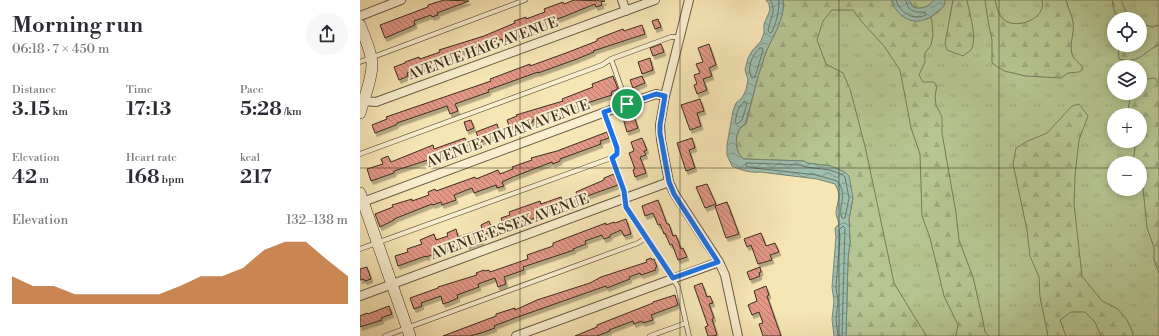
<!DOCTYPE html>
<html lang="en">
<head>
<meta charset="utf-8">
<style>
  :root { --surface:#fff; --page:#f7f7f7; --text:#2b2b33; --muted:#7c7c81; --accent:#b45309 }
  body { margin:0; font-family:"Libre Bodoni",serif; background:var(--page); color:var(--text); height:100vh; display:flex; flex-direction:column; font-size:15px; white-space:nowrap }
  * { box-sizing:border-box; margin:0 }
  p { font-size:13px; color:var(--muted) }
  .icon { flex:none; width:22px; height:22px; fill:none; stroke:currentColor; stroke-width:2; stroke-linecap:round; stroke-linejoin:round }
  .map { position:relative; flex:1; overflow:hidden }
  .drawer { display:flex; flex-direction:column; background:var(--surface); width:360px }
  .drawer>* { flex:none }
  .buttons { position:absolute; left:747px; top:12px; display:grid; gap:8px }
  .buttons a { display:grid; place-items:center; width:40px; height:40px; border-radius:50%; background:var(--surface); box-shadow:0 2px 10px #0003; font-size:20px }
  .pin { position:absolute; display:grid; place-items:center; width:34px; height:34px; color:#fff; margin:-17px; border:2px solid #fff; border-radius:50%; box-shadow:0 1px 4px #0007 }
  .round { display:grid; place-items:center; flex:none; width:42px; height:42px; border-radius:21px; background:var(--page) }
  .overview { display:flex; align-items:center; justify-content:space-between; height:68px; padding:0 12px }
  h1 { font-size:22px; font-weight:600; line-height:30px }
  .metrics { display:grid; grid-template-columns:repeat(3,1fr); gap:6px; height:68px; padding:4px 12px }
  .metrics div { display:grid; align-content:center }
  .metrics b { font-size:20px; font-weight:600 }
  .metrics small { font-size:11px; font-weight:400 }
  .metrics p { font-size:11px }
  .chart { height:112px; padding:8px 12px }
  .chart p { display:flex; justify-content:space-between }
  .chart svg { width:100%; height:72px; margin-top:4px; fill:var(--accent); opacity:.7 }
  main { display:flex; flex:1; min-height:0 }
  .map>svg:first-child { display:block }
  .grass { fill:url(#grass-tufts); stroke:#787a59; fill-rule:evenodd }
  .forest { fill:url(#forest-firs); stroke:#787a59 }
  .water { fill:url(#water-waves); stroke:#758576 }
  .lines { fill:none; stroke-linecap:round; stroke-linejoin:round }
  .shore { stroke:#6c7668; stroke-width:1 }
  .building { fill:url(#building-back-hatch); stroke:#3a2e20; filter:url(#shadow) }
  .lane-casing { stroke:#695c45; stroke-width:5.5 }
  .street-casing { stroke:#695c45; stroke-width:10 }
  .secondary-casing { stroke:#3a2e20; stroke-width:12 }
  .lane { stroke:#f9eecf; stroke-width:4 }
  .street { stroke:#f9eecf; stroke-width:8 }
  .secondary { stroke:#f9eecf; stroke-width:11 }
  .route-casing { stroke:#fff; stroke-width:8 }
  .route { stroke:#1a73e8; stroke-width:5 }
  .grid { fill:none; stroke:#3a2e20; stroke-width:1; stroke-opacity:0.55 }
  .labels { text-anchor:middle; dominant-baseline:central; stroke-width:4; stroke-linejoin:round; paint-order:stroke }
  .street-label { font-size:14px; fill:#3a2e20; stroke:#f9eecf }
</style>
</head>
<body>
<main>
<section class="drawer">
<div class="overview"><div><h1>Morning run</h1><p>06:18 · 7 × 450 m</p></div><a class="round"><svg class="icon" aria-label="share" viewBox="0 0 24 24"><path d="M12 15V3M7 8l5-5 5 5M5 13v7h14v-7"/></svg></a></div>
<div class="metrics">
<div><p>Distance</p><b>3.15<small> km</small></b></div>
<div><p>Time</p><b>17:13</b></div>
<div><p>Pace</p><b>5:28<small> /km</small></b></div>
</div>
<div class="metrics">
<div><p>Elevation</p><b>42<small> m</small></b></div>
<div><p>Heart rate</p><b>168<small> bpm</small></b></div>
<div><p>kcal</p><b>217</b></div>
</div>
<div class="chart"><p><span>Elevation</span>132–138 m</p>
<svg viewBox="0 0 160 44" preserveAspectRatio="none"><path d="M0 44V27L10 33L20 33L30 38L40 38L50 38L60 38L70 38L80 33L90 27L100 27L110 22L120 11L130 6L140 6L150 17L160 27V44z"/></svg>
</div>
</section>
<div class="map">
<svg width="799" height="336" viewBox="0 0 799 336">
  <defs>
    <pattern id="grass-tufts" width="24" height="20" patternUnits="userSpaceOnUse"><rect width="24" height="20" fill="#b6c692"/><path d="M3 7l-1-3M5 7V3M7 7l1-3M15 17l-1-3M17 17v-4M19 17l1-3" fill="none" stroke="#9daa7e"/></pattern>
    <pattern id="forest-firs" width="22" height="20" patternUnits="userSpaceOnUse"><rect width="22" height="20" fill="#b6c692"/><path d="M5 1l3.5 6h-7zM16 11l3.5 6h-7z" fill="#9daa7e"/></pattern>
    <pattern id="water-waves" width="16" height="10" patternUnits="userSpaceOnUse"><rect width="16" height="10" fill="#9dbfaf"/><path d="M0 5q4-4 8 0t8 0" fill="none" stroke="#819c8e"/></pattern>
    <pattern id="building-back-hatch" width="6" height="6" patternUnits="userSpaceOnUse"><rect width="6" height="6" fill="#e29787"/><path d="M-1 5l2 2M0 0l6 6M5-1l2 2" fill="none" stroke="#b87c6e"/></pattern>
    <filter id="shadow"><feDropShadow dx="2" dy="3.5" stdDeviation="0" flood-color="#0004"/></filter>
  </defs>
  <rect width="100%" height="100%" fill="#f6e5b5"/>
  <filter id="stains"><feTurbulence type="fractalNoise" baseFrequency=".005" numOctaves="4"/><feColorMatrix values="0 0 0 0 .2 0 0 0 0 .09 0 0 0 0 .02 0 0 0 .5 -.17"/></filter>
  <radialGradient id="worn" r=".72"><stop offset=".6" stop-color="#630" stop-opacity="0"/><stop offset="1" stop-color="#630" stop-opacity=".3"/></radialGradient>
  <!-- grass -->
  <path class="grass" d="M423 0H532V2L567 19C574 15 585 9 585 0H799V336H486L489 176 424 9ZM754 19H780V45H754ZM754 67H780V93H754ZM754 115H780V141H754ZM754 163H780V189H754Z"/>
  <!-- forest -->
  <path class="forest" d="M423 0H532V2L567 19 571 17 572 22 573 35 571 45 565 53V62L559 75 563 82H574L577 86 575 96 576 105 582 117V133L596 213 599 240 613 277 623 321 625 332 629 336H596L598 325 584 296 570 238 562 216 560 154 551 128 540 70 524 46 502 22 493 10H472L463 21 457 40 466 64 483 73 490 89 505 146 534 283 560 326 567 336H486L488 259 490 242 489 219 493 198 471 166 447 163 444 161 384 159C373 152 374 129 386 124 392 101 397 77 405 55 412 36 425 21 423 0Z
    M549 0H574C569 7 561 10 553 7Z
    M593 0H607C609 12 618 39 611 50 609 52 605 54 603 56L587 50 585 43Z
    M625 0H635C637 7 638 15 644 20 658 30 687 18 682 0H706C708 8 712 15 713 22 715 32 709 43 712 54 714 61 721 63 723 69L719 72 708 73 701 78 666 76 644 71 632 63V40L628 21Z
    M752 0H761L766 12 774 19H758L754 10Z
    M780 23 792 27 799 25V45C782 52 781 64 759 59L758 45H780Z
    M795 78 799 83V273L794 260V247L787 228 783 188 780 181V163H773L775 148 771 141H780V115H767L771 93H780V80Z
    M719 104 728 116 719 140 715 175 714 204 722 276 742 301 758 309 767 320 773 333V336H741L735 322 725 312H711L700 320 706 336H688L680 297 679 277 670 256 667 230 653 164 656 148 668 141 687 133 712 106Z"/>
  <!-- water -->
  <path class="water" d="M406 0H423C425 21 412 36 405 55 397 77 392 101 385 124 374 129 373 152 384 159L444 161 447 163 471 166 485 172 489 176 493 198 489 219 490 242 488 259 486 336H474L472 319 474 301 472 287 476 237 475 228 479 224C478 221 477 217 476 214 476 202 483 198 475 184L457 179 400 172C390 173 381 170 372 166L367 155V145L373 111 376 103 382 98 386 90 388 80 385 70 388 58 392 51 401 41 404 33V24L410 10 409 4Z
    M532 0H549L553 7C561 10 569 7 574 0H585C585 7 582 8 577 12 573 15 570 18 566 19 552 26 535 15 532 0Z"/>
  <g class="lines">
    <!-- shore -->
    <path class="shore" d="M410 0C418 10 409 21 408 31L410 33 412 32C417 20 419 12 419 0
      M536 0C540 13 553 21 566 15L565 12C555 13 547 11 546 0
      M400 48H402L403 50 395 77 392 78C386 68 392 55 400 48Z
      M384 102H386L387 104 382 120 377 124 375 122C377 114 377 107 384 102Z
      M388 163 442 165 446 167 470 170 483 175 485 177 489 198 485 218H482C477 206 489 195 477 181L457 175 394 168 386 166V164Z
      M478 336 476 319 478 301 476 287 480 237 479 230 483 226 485 228 482 336"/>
  </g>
  <!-- building -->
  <path class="building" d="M84 0 109 1 77 13 78 15 72 17 71 15 54 21 55 25 25 38 20 25 68 7V5Z
    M214 0 245 1 241 2 242 5 236 7 235 4 203 17 194 20 193 18 179 23 181 28 173 31 172 28 156 34 158 37 151 40 143 42 142 39 90 56 75 62V64L47 73 48 76 39 80 34 67 45 63V62L59 57 60 59 80 52 79 50 124 36 155 23 154 21 166 17V19L185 12 184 9 203 2 204 4Z
    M298 19 301 27 295 29 292 21Z
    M282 25 285 34 233 51 234 52 217 59 178 73V72L128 90 129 92 95 104 98 111 90 114 87 106 37 123 36 125 15 133 12 125 27 119 26 117 131 81 130 79 170 64V66L206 53 237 41V39L255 32 263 29 264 31Z
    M301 44 304 52 293 56 290 48Z
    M349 44 356 65 349 68 352 76 343 79 347 90 337 94 334 85 337 84 334 75 340 73 336 64 343 62 338 48Z
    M290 58 293 70 282 74 278 62Z
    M253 76 258 89 251 92 252 95 224 104 223 103 193 113 173 120V122L161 127 160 124 150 128 147 120 157 116 156 115 203 101 202 99 233 87 232 84Z
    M282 76 285 83 273 88 270 80Z
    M340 99 344 111 337 113 341 126 330 130 321 105Z
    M273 114 278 128 267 132 263 118Z
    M111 120 114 128 107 131 104 122Z
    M137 124 140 134 138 135 139 137 134 139 133 137 120 142 116 132Z
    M247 132 249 138 240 141 241 144 200 159V161L193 164 192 162 153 177 142 182 144 186 137 188 136 185 114 193 112 188 94 195 96 200 82 205 81 202 73 205 72 204 34 219V220L20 227 15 214 33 207 32 205 52 199V201L69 195 68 192 75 189 76 191 115 177 116 179 138 170 140 174 153 169 152 167 172 160 171 158 197 151Z
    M105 138 108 145 77 157V158L68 161V160L34 171V173L11 181 7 169 23 164 21 159 28 156 31 162 73 145 74 149Z
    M282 138 287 150 284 151 286 155 280 157 286 173 275 177 273 170 275 169 269 153 274 151 271 142Z
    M332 138 335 148 329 150 335 168 326 171 317 143Z
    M254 174 258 185 227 196V197L212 202 213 205 198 210 197 207 184 211 185 214 145 229 141 218 150 215 149 212 180 201 181 204 201 197 202 200 217 195 216 192 244 180V178Z
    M347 184 356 204 345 208 336 187Z
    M298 200 307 224H309L313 236 316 235 321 249 323 248 327 257 318 260 312 244 310 245 305 233 304 234 300 224 298 225 293 213 285 216 282 206Z
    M367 202 379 234 366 238 355 206Z
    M266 219 271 234 264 236 261 230 250 235V237L244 239 242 235 225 241 226 244 213 249 214 250 163 267 164 270 144 277 146 284 138 287 135 278 118 284 119 287 97 295 98 298 89 302 83 304 81 296 61 303 62 306 54 309 50 298 78 288V287L117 275 116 273 124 270V271L129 270 130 272 168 259 167 255 193 246V243L246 223V225L254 222 255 223Z
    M129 221 133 231 120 236 122 241 107 246 105 241 88 247V248L80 252 66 257V256L38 266 35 256 48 252 47 249 62 244 60 240 74 234 76 240 88 236 87 233 96 229 98 237 122 229 121 225Z
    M401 233 406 246 415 243 419 252 410 255 412 260 398 264 391 245 387 247 384 239Z
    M291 258 292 260 294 259 297 267 295 268 296 270 281 275 280 273 269 277 270 279 247 288 246 286 155 318 134 326 135 328 121 333 110 336H83L136 316V314L155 308V310L177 300 230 283 241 277 287 262 286 260Z
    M7 267 11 279 5 281 4 279 0 280V269Z
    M400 267 401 272 399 273 400 276 390 280 387 272Z
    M342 283 347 297 350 296 353 303 349 304 354 318 352 319 357 335 353 336H348L345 327 348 326 334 286Z
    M406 286 409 295 407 296 421 336H403L399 324 403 323 399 312 392 315 388 305 397 301 394 291Z
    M315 295 318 305 291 315 293 320 283 323 282 321 274 324 273 321 249 330 250 331 237 336H215L237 327V325L293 303V302Z
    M29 306 32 314 21 318 22 320 0 327V316L7 313 8 314Z"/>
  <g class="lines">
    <defs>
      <path id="lane" d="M251 59 267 104
        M0 62 165 0
        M0 154 242 65 251 59 311 37H319
        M252 158 264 191 266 207 318 287 329 336
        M0 249 254 157 257 154V148L244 112
        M25 336 278 243 286 238
        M290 336 326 323"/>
      <path id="street" d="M262 0 266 11
        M329 0 305 96 300 125 301 140 309 182 314 193 359 262 365 275 378 336
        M0 16 41 0
        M3 101 16 102 295 0
        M0 203 267 104 296 94 305 96
        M0 296 309 182
        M156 336 359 262"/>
      <path id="secondary" d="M0 25C4 36 12 53 12 64 12 80 4 98 0 113
        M0 193 50 336"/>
    </defs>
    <!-- lane casing -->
    <use href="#lane" class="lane-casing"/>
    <!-- street casing -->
    <use href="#street" class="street-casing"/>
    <!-- secondary casing -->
    <use href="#secondary" class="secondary-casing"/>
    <!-- lane -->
    <use href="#lane" class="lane"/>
    <!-- street -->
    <use href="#street" class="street"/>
    <!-- secondary -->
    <use href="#secondary" class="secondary"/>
  </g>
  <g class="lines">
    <defs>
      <path id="route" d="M296 94 305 96 300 125V133L309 182 314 194 358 262 313 278 266 207 264 191 252 158 257 154V148L244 112Z"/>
    </defs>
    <!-- route casing -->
    <use href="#route" class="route-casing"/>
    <!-- route -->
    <use href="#route" class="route"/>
  </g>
  <!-- grid -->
  <path class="grid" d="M160 0V336M320 0V336M479 0V336M639 0V336M0 168H754M780 168H799"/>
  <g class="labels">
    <!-- street labels -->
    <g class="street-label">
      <text transform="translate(123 49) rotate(-20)">AVENUE HAIG AVENUE</text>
      <text transform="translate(148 134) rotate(-20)">AVENUE VIVIAN AVENUE</text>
      <text transform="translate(150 227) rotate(-20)">AVENUE ESSEX AVENUE</text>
    </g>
  </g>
  <rect width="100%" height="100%" filter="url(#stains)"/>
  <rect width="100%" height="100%" fill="url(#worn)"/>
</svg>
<div class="buttons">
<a><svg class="icon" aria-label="locate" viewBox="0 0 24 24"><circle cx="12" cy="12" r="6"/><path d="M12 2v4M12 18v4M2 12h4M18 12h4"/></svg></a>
<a><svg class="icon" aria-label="layers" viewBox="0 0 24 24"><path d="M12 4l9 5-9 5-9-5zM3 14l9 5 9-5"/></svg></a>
<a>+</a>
<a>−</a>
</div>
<div class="pin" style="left:267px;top:104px;background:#1e9e55"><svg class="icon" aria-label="arrive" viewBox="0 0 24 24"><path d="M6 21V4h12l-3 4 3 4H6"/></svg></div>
</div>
</main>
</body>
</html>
